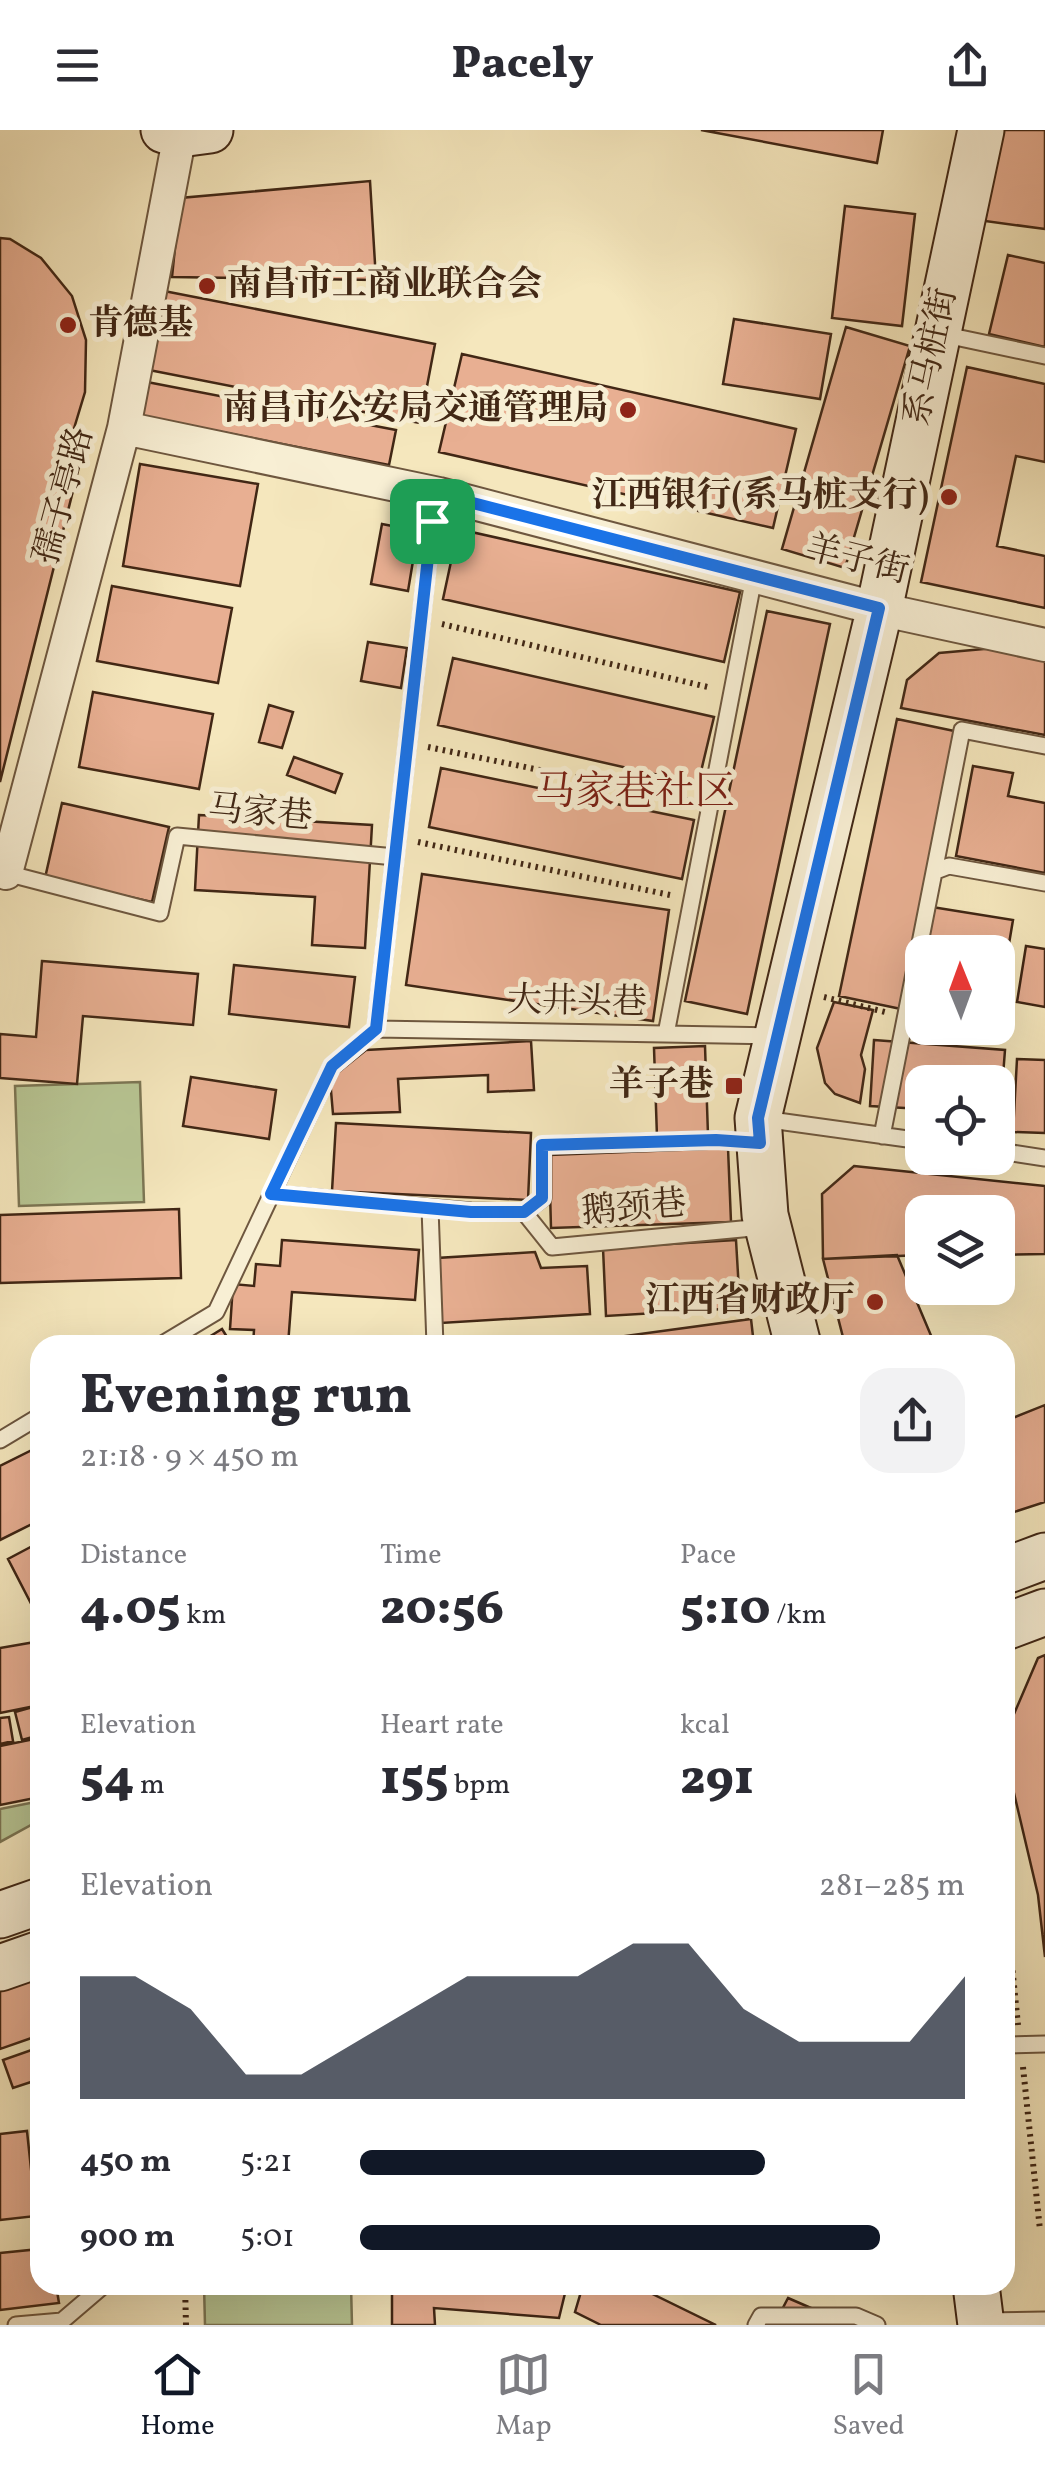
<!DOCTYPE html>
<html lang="en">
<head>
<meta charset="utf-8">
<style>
  :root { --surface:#fff; --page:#f2f2f3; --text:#2b2b33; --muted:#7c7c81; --line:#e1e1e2; --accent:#111827 }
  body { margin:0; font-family:Vollkorn,"Noto Serif SC",serif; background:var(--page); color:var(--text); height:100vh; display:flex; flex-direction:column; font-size:38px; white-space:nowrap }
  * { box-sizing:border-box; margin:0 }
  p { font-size:32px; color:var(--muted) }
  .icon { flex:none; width:55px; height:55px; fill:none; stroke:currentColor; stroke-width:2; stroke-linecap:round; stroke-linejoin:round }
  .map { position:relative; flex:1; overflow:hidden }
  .sheet { position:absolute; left:30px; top:1205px; width:985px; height:960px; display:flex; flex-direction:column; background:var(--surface); border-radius:30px; box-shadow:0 10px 40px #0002 }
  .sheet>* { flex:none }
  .needle { width:65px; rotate:359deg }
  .buttons { position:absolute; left:905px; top:805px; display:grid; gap:20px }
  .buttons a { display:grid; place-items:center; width:110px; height:110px; border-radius:20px; background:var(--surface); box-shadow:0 10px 40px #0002; font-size:50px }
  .pin { position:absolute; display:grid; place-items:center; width:85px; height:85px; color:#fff; margin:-42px; border-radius:20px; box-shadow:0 5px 15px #0006 }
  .round { display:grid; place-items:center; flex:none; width:105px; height:105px; border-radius:30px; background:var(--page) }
  .headline { display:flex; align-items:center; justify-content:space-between; height:170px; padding:0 50px }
  h1 { font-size:55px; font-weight:800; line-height:75px }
  .metrics { display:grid; grid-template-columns:repeat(3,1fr); gap:15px; height:170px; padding:10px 50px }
  .metrics div { display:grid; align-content:center }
  .metrics b { font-size:50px; font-weight:800 }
  .metrics small { font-size:28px; font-weight:400 }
  .metrics p { font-size:28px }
  .chart { height:280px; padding:20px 50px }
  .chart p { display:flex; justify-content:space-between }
  .chart svg { width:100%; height:180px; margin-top:10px; fill:var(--accent); opacity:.7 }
  ul { padding:0 50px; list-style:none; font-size:32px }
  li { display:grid; grid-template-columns:160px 120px 1fr; align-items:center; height:75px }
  li i { height:25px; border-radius:12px; background:var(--accent) }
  header { display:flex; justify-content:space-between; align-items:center; height:130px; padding:0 50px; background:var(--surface); font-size:45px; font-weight:800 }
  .dock { display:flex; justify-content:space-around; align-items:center; height:140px; border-top:2px solid var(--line); background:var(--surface); font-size:28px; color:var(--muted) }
  .dock a { display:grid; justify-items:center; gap:5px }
  .dock .selected { color:var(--accent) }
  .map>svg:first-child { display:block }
  .green { fill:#b8c694; stroke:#7c7654; stroke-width:2.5 }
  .building { fill:#e8af92; stroke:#412715; stroke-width:2.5 }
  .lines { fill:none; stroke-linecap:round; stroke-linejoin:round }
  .service-casing { stroke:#6e573f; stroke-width:19 }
  .minor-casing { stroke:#6e573f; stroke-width:36 }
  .secondary-casing { stroke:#412715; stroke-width:49 }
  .path { stroke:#412715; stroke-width:6; stroke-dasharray:2.5 5; stroke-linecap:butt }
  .service { stroke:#f8efd4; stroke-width:15 }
  .minor { stroke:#f8efd4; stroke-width:32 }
  .secondary { stroke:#f8efd4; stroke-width:45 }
  .route-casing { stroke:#fff; stroke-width:20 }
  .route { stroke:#1a73e8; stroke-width:12 }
  .poi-dot { fill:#8f2418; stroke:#f8efd4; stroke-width:4 }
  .labels { text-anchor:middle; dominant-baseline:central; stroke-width:10; stroke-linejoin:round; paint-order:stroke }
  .poi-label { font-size:35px; font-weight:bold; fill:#412715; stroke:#f8efd4; text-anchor:end }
  .street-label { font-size:35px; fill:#412715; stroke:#f8efd4 }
  .quarter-label { font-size:40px; fill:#7a1f14; stroke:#f8efd4 }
</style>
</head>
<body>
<header><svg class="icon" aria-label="menu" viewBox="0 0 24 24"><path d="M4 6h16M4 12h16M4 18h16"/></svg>Pacely<svg class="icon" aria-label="share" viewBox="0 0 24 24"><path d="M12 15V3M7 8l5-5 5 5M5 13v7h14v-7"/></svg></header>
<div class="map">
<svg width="1045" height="2195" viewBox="0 0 1045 2195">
  <rect width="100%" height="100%" fill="#f5e7bd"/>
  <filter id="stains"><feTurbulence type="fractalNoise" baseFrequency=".002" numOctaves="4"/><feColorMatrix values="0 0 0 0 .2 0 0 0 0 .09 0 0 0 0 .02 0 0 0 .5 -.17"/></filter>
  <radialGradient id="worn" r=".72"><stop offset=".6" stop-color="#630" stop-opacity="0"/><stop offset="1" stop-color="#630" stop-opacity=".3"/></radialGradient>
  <!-- green -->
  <path class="green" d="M140 952 144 1072 19 1076 15 956Z
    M40 1671V1690L0 1712V1679Z
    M204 2155H351L352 2195H205Z"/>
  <!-- building -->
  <path class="building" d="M701 0H883L877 33Z
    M1001 0H1045V99L985 91Z
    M370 51 376 150 172 147 180 68Z
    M845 76 915 84 902 196 832 188Z
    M0 108 10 109 41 128 72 166 86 210 85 262 69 315 83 321 0 652Z
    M1008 125 1045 133V217L989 204Z
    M164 161 435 214 420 293 149 240Z
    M734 189 831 204 820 269 723 254Z
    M846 197 910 216 845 438 782 419Z
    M462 224 796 299 773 398 439 322Z
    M967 237 1045 254V332L1016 326 997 416 1045 426V478L921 452Z
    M147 252 396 300 389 335 140 286Z
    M140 334 258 354 240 456 123 436Z
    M382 394 418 401 408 461 371 454Z
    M458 399 740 462 724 532 443 469Z
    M112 456 232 478 218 553 97 531Z
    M767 481 830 494 747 884 685 871Z
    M368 512 407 518 401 558 361 551Z
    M995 518 1045 528V605L901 578 907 550 939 523Z
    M453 528 714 587 698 654 438 595Z
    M93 562 213 584 199 659 79 637Z
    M269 575 293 582 282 618 259 612Z
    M897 589 959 602 901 879 839 866Z
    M294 627 342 644 335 663 287 645Z
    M973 636 1013 643 1008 666 1045 673V743L956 726Z
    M441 638 694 690 682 749 429 697Z
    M62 673 169 697 152 772 45 748Z
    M199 685 372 695 365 818 312 815 315 767 195 760Z
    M422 744 669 780 653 891 406 855Z
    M932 777 1013 790 998 879V822H924Z
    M1026 816 1045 819V877L1017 872Z
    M42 831 198 844 193 895 83 886 77 954 0 948V904L36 907Z
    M234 835 355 847 349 897 229 884Z
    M834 872 873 880 861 925 865 939 860 973 835 964 825 953 817 918Z
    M874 910 1005 920 1000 985 998 952H922V979L870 976Z
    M531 911 534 960 488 962V945L398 949 400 982 333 984 330 949 366 920Z
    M705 916 708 1005 657 1007 654 918Z
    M1017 929 1045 930V1003L1013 1002Z
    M191 947 276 960 269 1009 183 996Z
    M336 993 531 1003 528 1070 332 1061Z
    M728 1018 731 1092 551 1098 549 1025Z
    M854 1036 1045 1056V1124L998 1125V1082H922V1125L823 1129 822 1064Z
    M179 1079 181 1148 0 1153V1085Z
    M282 1110 419 1120 415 1170 292 1162 288 1215H253L254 1200 230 1199 233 1154 254 1156 256 1134 280 1136Z
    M736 1110 740 1178 606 1186 603 1118Z
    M535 1122 541 1138 587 1136 590 1184 441 1193 437 1128Z
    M897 1125 935 1215H845L823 1129Z
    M751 1189 754 1215H604L603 1209Z
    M222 1199 232 1215H196Z
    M1045 1275V1372L1005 1385V1291Z
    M40 1316V1390L0 1410V1336Z
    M40 1412V1486L38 1487 8 1429Z
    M35 1512 40 1536V1575L0 1583V1518Z
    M1045 1525V1827L1038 1765 1005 1625V1605L1038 1528Z
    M40 1575V1605L22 1610 15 1582Z
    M9 1587 13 1611 0 1614V1588Z
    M39 1608 40 1667 0 1675V1616Z
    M40 1841V1905L0 1919V1854Z
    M40 1917V1949L13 1958 3 1930Z
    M27 2001 36 2086 0 2090V2004Z
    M40 2119V2155H56L59 2173 0 2180V2123Z
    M392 2155H567L559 2188 434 2178 435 2195H392Z
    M583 2155H634L716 2195H601L575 2182Z
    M788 2168 850 2195H774Z"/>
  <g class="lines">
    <defs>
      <path id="service" d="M941 204 1045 226
        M936 741 949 736 1045 753
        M6 743 160 783 177 706 395 727
        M376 899 432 391 439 364
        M376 899 772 906
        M666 904 754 447
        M763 989 922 1011
        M882 1006 962 600 1045 616
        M998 1021 1045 1028
        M271 1064 471 1081 524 1082 552 1117 763 1097
        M430 1078 435 1215
        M524 1082 543 1068V1015L715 1010 757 1013
        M161 1215 216 1182 332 936 376 899
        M0 1310 40 1286
        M1005 1915 1045 1914
        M985 2191 1045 2190
        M16 2195 62 2191 104 2155
        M756 2195 761 2186H856L877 2195"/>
      <path id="minor" d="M124 298 439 364 879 479 1045 515
        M0 741 6 743 124 298 180 4"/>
      <path id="secondary" d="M164 0 180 4 210 0
        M798 1215 765 1085 758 988 876 494 981 0
        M1005 1441 1045 1426
        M1005 1497 1045 1482
        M0 1785 40 1771
        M0 1838 40 1824
        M976 2155 981 2195"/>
    </defs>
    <!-- service casing -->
    <use href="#service" class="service-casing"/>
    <!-- minor casing -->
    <use href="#minor" class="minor-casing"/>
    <!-- secondary casing -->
    <use href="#secondary" class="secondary-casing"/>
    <!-- path -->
    <path class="path" d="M442 494 712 558
      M428 617 690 671
      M418 712 670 765
      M824 867 885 882
      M1005 1766 1018 1895
      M1023 1937 1040 2100
      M185 2155 186 2195"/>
    <!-- service -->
    <use href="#service" class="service"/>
    <!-- minor -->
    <use href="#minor" class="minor"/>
    <!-- secondary -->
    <use href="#secondary" class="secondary"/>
  </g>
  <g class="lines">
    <defs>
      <path id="route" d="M438 364 879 478 758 988 760 1013 716 1010 542 1015V1068L524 1082H471L271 1064 332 936 376 899 432 391Z"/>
    </defs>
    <!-- route casing -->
    <use href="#route" class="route-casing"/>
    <!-- route -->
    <use href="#route" class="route"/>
  </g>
  <!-- markers -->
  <g class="poi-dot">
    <circle cx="207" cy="156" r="10"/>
    <circle cx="68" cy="195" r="10"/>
    <circle cx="628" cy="280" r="10"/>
    <circle cx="949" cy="367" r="10"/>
    <rect x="724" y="946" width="20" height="20" rx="5"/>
    <circle cx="875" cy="1172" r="10"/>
  </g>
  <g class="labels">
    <!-- poi labels -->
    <g class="poi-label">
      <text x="227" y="156" text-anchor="start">南昌市工商业联合会</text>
      <text x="88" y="195" text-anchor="start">肯德基</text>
      <text x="608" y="280">南昌市公安局交通管理局</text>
      <text x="929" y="367">江西银行(系马桩支行)</text>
      <text x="714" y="956">羊子巷</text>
      <text x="855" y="1172">江西省财政厅</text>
    </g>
    <!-- street labels -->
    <g class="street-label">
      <text transform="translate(932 227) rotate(-78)">系马桩街</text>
      <text transform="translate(65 366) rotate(-75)">孺子亭路</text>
      <text transform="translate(857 431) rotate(14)">羊子街</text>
      <text transform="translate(260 684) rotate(5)">马家巷</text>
      <text transform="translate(577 873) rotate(1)">大井头巷</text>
      <text transform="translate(634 1079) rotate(-5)">鹅颈巷</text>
    </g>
    <!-- quarter labels -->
    <g class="quarter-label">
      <text x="635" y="664">马家巷社区</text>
    </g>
  </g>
  <rect width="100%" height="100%" filter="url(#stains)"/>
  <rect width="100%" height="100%" fill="url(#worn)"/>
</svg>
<div class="buttons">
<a><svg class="needle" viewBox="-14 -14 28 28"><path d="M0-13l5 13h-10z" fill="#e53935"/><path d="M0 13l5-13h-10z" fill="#7c7c81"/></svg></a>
<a><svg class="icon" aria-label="locate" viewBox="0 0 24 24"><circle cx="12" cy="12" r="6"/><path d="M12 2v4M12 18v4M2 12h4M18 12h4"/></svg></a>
<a><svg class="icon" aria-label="layers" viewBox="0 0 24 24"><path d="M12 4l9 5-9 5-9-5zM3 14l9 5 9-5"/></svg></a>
</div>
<div class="pin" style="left:432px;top:391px;background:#1e9e55"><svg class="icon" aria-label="arrive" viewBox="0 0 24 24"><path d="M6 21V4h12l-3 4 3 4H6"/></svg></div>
<section class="sheet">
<div class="headline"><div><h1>Evening run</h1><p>21:18 · 9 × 450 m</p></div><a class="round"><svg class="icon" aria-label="share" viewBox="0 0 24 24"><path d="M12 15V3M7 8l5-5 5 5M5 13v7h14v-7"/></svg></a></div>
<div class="metrics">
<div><p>Distance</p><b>4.05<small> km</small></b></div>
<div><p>Time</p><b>20:56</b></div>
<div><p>Pace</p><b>5:10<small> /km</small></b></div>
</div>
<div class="metrics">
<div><p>Elevation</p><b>54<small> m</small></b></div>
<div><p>Heart rate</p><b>155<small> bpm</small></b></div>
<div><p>kcal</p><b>291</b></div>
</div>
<div class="chart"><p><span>Elevation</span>281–285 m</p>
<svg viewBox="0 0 160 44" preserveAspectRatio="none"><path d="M0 44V14L10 14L20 22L30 38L40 38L50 30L60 22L70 14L80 14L90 14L100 6L110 6L120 22L130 30L140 30L150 30L160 14V44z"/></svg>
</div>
<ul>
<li><b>450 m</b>5:21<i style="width:67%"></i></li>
<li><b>900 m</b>5:01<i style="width:86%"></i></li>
</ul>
</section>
</div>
<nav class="dock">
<a class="selected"><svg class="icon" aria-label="home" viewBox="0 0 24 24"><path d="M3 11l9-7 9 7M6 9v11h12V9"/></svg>Home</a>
<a><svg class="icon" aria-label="map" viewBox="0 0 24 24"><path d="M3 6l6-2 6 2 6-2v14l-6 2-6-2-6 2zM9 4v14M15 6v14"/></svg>Map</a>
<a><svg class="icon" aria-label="saved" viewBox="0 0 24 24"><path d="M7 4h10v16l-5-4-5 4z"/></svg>Saved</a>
</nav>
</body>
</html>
